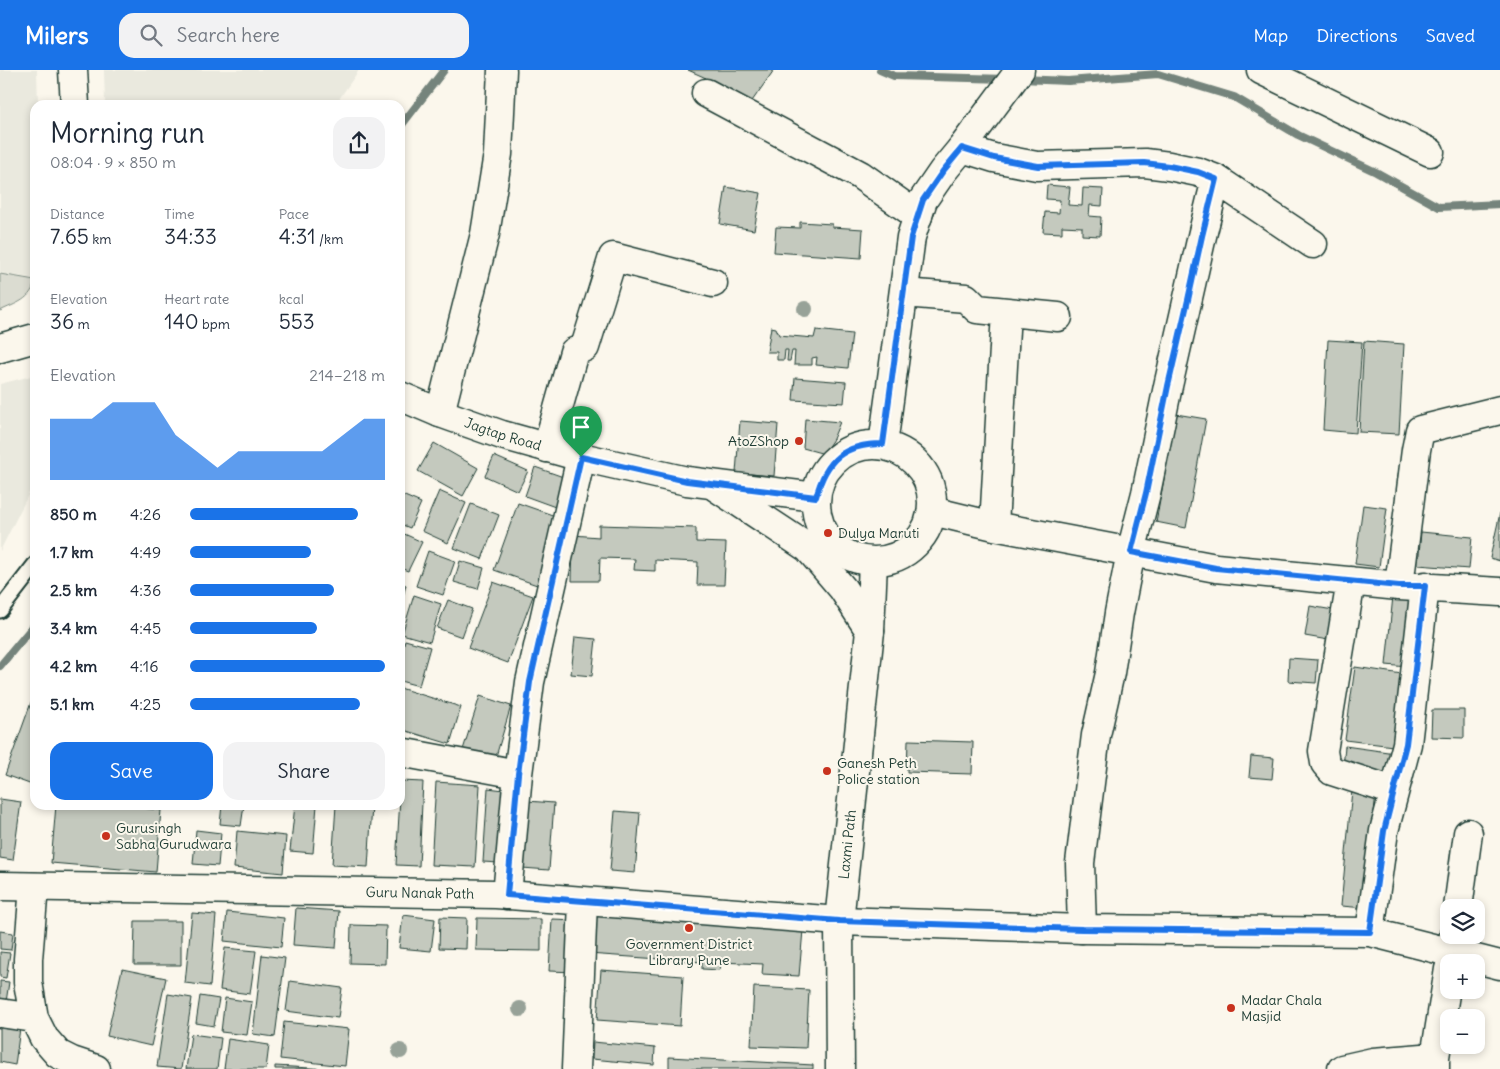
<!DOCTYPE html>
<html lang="en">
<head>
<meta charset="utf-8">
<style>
  :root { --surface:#fff; --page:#f2f2f3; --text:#1f2937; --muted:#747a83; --accent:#1a73e8 }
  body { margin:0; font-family:Delius,sans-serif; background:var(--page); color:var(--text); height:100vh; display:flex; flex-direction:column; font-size:19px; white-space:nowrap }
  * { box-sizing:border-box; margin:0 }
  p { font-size:16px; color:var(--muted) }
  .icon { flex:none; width:28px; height:28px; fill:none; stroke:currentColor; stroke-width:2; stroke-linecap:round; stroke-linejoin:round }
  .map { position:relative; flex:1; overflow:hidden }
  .details { position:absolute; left:30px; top:30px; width:375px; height:710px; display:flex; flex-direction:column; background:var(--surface); border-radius:15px; box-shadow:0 2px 8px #0003 }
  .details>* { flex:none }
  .controls { position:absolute; left:1440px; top:829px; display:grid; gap:10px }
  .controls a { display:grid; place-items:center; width:45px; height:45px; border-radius:10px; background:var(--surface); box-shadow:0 2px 8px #0003; font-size:25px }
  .pin { position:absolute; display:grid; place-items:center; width:42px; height:42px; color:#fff; margin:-51px -21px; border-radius:50% 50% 50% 0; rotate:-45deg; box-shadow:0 0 5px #0007 }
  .pin .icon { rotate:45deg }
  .round { display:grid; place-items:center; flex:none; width:52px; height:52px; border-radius:15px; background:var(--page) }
  .overview { display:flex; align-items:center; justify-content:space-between; height:85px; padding:0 20px }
  h1 { font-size:28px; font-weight:600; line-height:38px }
  .metrics { display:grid; grid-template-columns:repeat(3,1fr); gap:8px; height:85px; padding:5px 20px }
  .metrics div { display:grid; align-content:center }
  .metrics b { font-size:21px; font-weight:600 }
  .metrics small { font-size:14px; font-weight:400 }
  .metrics p { font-size:14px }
  .chart { height:140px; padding:10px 20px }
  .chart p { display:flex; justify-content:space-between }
  .chart svg { width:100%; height:90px; margin-top:5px; fill:var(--accent); opacity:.7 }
  .button { display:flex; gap:10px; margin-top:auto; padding:10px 20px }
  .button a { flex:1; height:58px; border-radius:15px; background:var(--accent); color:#fff; font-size:20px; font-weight:600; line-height:58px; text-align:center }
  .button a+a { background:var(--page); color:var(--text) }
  ul { padding:0 20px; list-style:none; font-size:16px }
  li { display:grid; grid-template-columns:80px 60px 1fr; align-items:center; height:38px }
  li i { height:12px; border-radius:6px; background:var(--accent) }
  header { display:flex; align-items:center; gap:30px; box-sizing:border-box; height:70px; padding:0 25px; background:var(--accent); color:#fff }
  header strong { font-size:24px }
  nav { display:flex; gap:28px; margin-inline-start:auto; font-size:18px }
  .search { width:350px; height:45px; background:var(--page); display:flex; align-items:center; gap:12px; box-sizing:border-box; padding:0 18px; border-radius:15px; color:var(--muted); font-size:19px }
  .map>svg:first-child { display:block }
  .built { fill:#eae9de }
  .green { fill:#dbdcd1; stroke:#7d8c82 }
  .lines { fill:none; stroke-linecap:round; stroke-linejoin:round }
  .stream { stroke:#74847b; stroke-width:8 }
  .building { fill:#c4c9be; stroke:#1f3d34 }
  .service-casing { stroke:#1f3d34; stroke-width:19 }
  .minor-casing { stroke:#1f3d34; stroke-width:31 }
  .tertiary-casing { stroke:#1f3d34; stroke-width:31 }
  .service { stroke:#fbf7ec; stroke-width:15 }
  .minor { stroke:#fbf7ec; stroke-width:28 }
  .tertiary { stroke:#fbf7ec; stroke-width:28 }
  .tree { fill:#97a298 }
  .route-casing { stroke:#fff; stroke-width:10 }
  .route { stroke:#1a73e8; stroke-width:6 }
  .poi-dot { fill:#c8321e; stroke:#fbf7ec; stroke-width:2 }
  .labels { text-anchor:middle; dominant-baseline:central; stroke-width:4; stroke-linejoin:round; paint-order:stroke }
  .street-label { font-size:14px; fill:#1f3d34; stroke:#fbf7ec }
  .poi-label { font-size:14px; fill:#1f3d34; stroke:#fbf7ec; text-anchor:start }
</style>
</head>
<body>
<header>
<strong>Milers</strong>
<div class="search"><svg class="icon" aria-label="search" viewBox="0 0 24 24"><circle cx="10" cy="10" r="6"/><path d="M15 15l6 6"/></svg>Search here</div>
<nav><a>Map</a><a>Directions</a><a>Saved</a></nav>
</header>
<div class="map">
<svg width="1500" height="999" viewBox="0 0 1500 999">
  <rect width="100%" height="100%" fill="#fbf7ec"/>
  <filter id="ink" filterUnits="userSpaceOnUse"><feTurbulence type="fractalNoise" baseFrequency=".02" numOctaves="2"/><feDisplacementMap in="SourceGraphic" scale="10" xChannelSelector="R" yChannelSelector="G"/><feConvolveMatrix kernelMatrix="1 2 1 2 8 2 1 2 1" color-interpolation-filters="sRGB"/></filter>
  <g filter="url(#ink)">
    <!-- built -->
    <path class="built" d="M0 0H37L38 35H35V209L0 203Z
      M104 0H359L335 35H105Z
      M35 305V411L0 481V314Z"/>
    <!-- green -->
    <path class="green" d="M0 204 35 210C32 230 16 233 0 241Z"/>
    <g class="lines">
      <!-- stream -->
      <path class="stream" d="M880 0 894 6 1007 9
        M1021 9 1068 11 1158 4 1234 27 1298 65 1376 102 1439 137 1500 134
        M400 57 444 0
        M0 596 35 554"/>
    </g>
    <!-- building -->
    <path class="building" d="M688 0H774L750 34 701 10 706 8Z
      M1047 115 1070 117 1068 135 1082 136 1083 118 1103 119 1102 136 1090 135 1089 146 1101 147 1100 166 1082 165V157L1062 156V163L1043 162 1045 142 1059 143 1060 130 1046 129Z
      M726 117 761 123 754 160 720 154Z
      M800 152 832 154V157L863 159 861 188 774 182 776 157 800 158Z
      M771 257 776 258 779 265 814 268 816 260 852 264 848 298 816 295 817 287 812 288V295H794L795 281H792L790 291H787L788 280H785L784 290H777V282H767Z
      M1328 270 1362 272 1356 363 1323 360Z
      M1364 271 1404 274 1399 364 1359 362Z
      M795 308 846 312 844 333 793 330Z
      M1176 344 1206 349 1186 458 1156 452Z
      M805 349 840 352 833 369 827 378 821 383 803 378Z
      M740 351 778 354 774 406 736 403Z
      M434 373 478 398 463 426 418 401Z
      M494 386 528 401 518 421 485 406Z
      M535 397 569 409 558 438 525 426Z
      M439 421 466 433 448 473 422 461Z
      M400 424 421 433 410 458 400 454Z
      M518 433 561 448 537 515 494 500Z
      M471 434 499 445 482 489 454 478Z
      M1363 435 1387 438 1379 497 1355 494Z
      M1500 443V491L1490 488Z
      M599 455 696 458V472L726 473 724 515H697L698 492 655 490V501L634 500 635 489 600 488 599 511H572L573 465 599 467Z
      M400 462 422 472 408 501 400 498Z
      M1421 462 1472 467 1469 499 1418 495Z
      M428 481 455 491 443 525 416 516Z
      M460 491 484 498 478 519 454 512Z
      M493 512 533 526 508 593 468 578Z
      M400 513 406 515 400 538Z
      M414 525 441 534 430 572 402 564Z
      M1393 526 1415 528 1407 597 1386 595Z
      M448 530 472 539 462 567 437 558Z
      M1310 536 1339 541 1334 571 1305 566Z
      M575 567 596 569 592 606 571 604Z
      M405 570 430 577 419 616 400 611V589Z
      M1289 588 1318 590 1316 613 1288 611Z
      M1355 597 1402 604 1393 676 1345 670Z
      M400 618 461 637 450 674 400 659Z
      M480 626 511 636 494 693 462 683Z
      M33 627 35 628V716L5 705Z
      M1432 640H1464V668L1431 667Z
      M908 670 973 672 972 704 907 702Z
      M1345 676 1395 683 1392 704 1343 698Z
      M1251 686 1274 688 1272 709 1249 707Z
      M401 711 423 712 419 796 396 795Z
      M436 712 480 715 475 797 431 795Z
      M488 718 504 720 499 793 483 792Z
      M1352 720 1376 722 1365 838 1341 836Z
      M0 729 21 732 13 790 0 788Z
      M527 731 554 733 549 800 522 798Z
      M56 735H140V738L161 740 156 802 51 793Z
      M222 735H244L241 756 220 754Z
      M295 735H317L313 783 290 781Z
      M336 735 372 736 368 797 332 795Z
      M615 741 640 743 635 803 610 801Z
      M196 760 221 763 218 796 193 794Z
      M237 761 286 766 283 803 234 798Z
      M296 838 339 841 336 878 293 875Z
      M227 842 284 848 281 877 224 871Z
      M192 843 216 845 210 916 185 913Z
      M403 845 435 849 431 881 399 878Z
      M591 845 803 860 799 906 762 904 763 894 721 892 720 900 702 899V892L588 884Z
      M440 847 467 848 466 879 439 878Z
      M477 848 541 849V881L476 880Z
      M552 849 578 850 575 902 549 901Z
      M135 851H181V895H134Z
      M351 855 386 856 385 894 350 893Z
      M0 861 13 863 11 880 0 879Z
      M225 878 256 881 250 924 220 920Z
      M0 882 10 883 6 908 0 907Z
      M262 885 285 888 275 967 253 964Z
      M122 899 166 908 151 976 107 966Z
      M601 900 683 906 680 956 597 950Z
      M0 911 9 912 5 939 0 938Z
      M290 911 342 918 338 948 286 941Z
      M754 917 809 920 806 978 751 976Z
      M168 924 192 928 181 999 157 997Z
      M200 926 219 929 214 956 196 953Z
      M225 928 252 932 247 965 221 962Z
      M284 952 349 959 345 996 280 989Z
      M0 955 20 958 15 995 0 992Z
      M191 964 221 968 217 999H186Z
      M228 969 269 975 266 999H224Z
      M593 972 655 978 654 995 592 989Z
      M669 987 813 995V999H669Z
      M275 996 328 999H275Z"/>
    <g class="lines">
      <defs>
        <path id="service" d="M0 540 35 495"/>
        <path id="minor" d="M73 0 75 35
          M1261 0 1430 82
          M706 23 860 105 918 146
          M962 78 994 88 1037 96 1145 93 1169 96 1198 102 1216 109 1313 174
          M904 223 966 228 977 239 1058 247
          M440 343 485 164 498 84 502 0
          M547 378 574 282 585 277 613 187 713 213
          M932 441 994 456 1216 498 1399 516 1500 522
          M994 456 1006 242
          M1351 511 1323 681 1325 693 1332 701 1394 721
          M1399 516 1416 380 1420 360 1500 340
          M400 682 518 704
          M34 817 28 889V912L34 948 44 968 58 984 72 991 96 999
          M507 825 518 704 530 612 581 387
          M1458 838 1468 763
          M1082 859 1080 793 1096 665 1110 603 1119 543 1131 482 1146 423 1168 316 1202 166 1216 109
          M1370 862 1384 761 1407 674 1425 516
          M1450 892 1454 865
          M0 943 34 948
          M576 999 583 832
          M1342 999 1373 992 1435 987
          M1435 999V987L1449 899"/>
        <g id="tertiary">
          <path d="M0 278 35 268"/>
          <path id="s1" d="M400 326 440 343 502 365 581 387 687 411 816 427"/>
          <circle cx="874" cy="433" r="58"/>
          <path d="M883 375 911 167 923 130 943 101 962 78 1020 0"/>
          <path d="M716 417 808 478 843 519 870 561"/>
          <path id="s2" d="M0 816 496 824 839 851 1082 859 1370 862 1500 895"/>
          <path id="s3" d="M840 999 839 851 870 561 873 492"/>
        </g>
      </defs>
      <!-- service casing -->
      <use href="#service" class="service-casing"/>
      <!-- minor casing -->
      <use href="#minor" class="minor-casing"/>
      <!-- tertiary casing -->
      <use href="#tertiary" class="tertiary-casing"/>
      <!-- service -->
      <use href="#service" class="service"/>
      <!-- minor -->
      <use href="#minor" class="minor"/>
      <!-- tertiary -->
      <use href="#tertiary" class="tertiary"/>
    </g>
    <!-- trees -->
    <g class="tree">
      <circle cx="805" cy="239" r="8"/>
      <circle cx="520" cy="939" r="8"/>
      <circle cx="400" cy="981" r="8"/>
    </g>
  </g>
  <g class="lines" filter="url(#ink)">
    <defs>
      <path id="route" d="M962 78 994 88 1038 96 1144 93 1169 96 1198 102 1216 109 1202 166 1188 230 1168 316 1146 423 1131 482 1216 498 1399 516H1425L1406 674 1384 761 1370 862 1082 859 839 851 507 825 518 704 530 612 581 387 687 411 816 427C826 389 844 374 883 374L911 167 923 130 943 101Z"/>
    </defs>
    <!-- route casing -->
    <use href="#route" class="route-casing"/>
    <!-- route -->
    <use href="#route" class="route"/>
  </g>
  <!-- markers -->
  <g class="poi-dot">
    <circle cx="799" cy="371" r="5"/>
    <circle cx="828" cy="463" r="5"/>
    <circle cx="827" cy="701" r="5"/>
    <circle cx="106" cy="766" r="5"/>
    <circle cx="689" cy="858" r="5"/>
    <circle cx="1231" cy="938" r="5"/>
  </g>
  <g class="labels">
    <!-- street labels -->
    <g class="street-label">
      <text stroke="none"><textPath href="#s1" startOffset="110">Jagtap Road</textPath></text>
      <text stroke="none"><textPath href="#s3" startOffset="225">Laxmi Path</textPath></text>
      <text stroke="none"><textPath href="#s2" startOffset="420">Guru Nanak Path</textPath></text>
    </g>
    <!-- poi labels -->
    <g class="poi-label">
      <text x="789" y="371" text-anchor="end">AtoZShop</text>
      <text x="838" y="463">Dulya Maruti</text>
      <text x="837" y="693">Ganesh Peth<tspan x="837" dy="16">Police station</tspan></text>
      <text x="116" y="758">Gurusingh<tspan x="116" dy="16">Sabha Gurudwara</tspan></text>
      <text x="689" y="874" text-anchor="middle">Government District<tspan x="689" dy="16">Library Pune</tspan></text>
      <text x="1241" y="930">Madar Chala<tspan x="1241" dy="16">Masjid</tspan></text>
    </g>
  </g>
</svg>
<div class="controls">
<a><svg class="icon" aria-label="layers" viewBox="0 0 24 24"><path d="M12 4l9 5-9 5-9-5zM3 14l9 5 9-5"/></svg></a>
<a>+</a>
<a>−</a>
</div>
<div class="pin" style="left:581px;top:387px;background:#1e9e55"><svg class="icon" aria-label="arrive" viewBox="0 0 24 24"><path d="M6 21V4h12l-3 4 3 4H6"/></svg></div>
<section class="details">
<div class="overview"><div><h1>Morning run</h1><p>08:04 · 9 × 850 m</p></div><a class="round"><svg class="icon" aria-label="share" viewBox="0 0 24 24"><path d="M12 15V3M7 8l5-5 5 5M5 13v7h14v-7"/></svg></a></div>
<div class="metrics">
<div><p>Distance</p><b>7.65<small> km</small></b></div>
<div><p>Time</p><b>34:33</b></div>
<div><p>Pace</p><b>4:31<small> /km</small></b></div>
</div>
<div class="metrics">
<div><p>Elevation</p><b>36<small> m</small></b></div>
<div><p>Heart rate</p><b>140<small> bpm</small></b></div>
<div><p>kcal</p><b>553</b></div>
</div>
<div class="chart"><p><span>Elevation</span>214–218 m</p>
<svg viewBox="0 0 160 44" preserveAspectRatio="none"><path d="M0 44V14L10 14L20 14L30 6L40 6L50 6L60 22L70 30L80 38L90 30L100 30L110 30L120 30L130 30L140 22L150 14L160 14V44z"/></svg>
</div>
<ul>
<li><b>850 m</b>4:26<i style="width:86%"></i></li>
<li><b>1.7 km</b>4:49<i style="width:62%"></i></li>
<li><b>2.5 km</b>4:36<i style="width:74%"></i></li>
<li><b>3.4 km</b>4:45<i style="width:65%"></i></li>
<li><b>4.2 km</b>4:16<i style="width:100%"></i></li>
<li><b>5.1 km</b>4:25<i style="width:87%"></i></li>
</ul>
<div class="button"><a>Save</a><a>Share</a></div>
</section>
</div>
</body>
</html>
